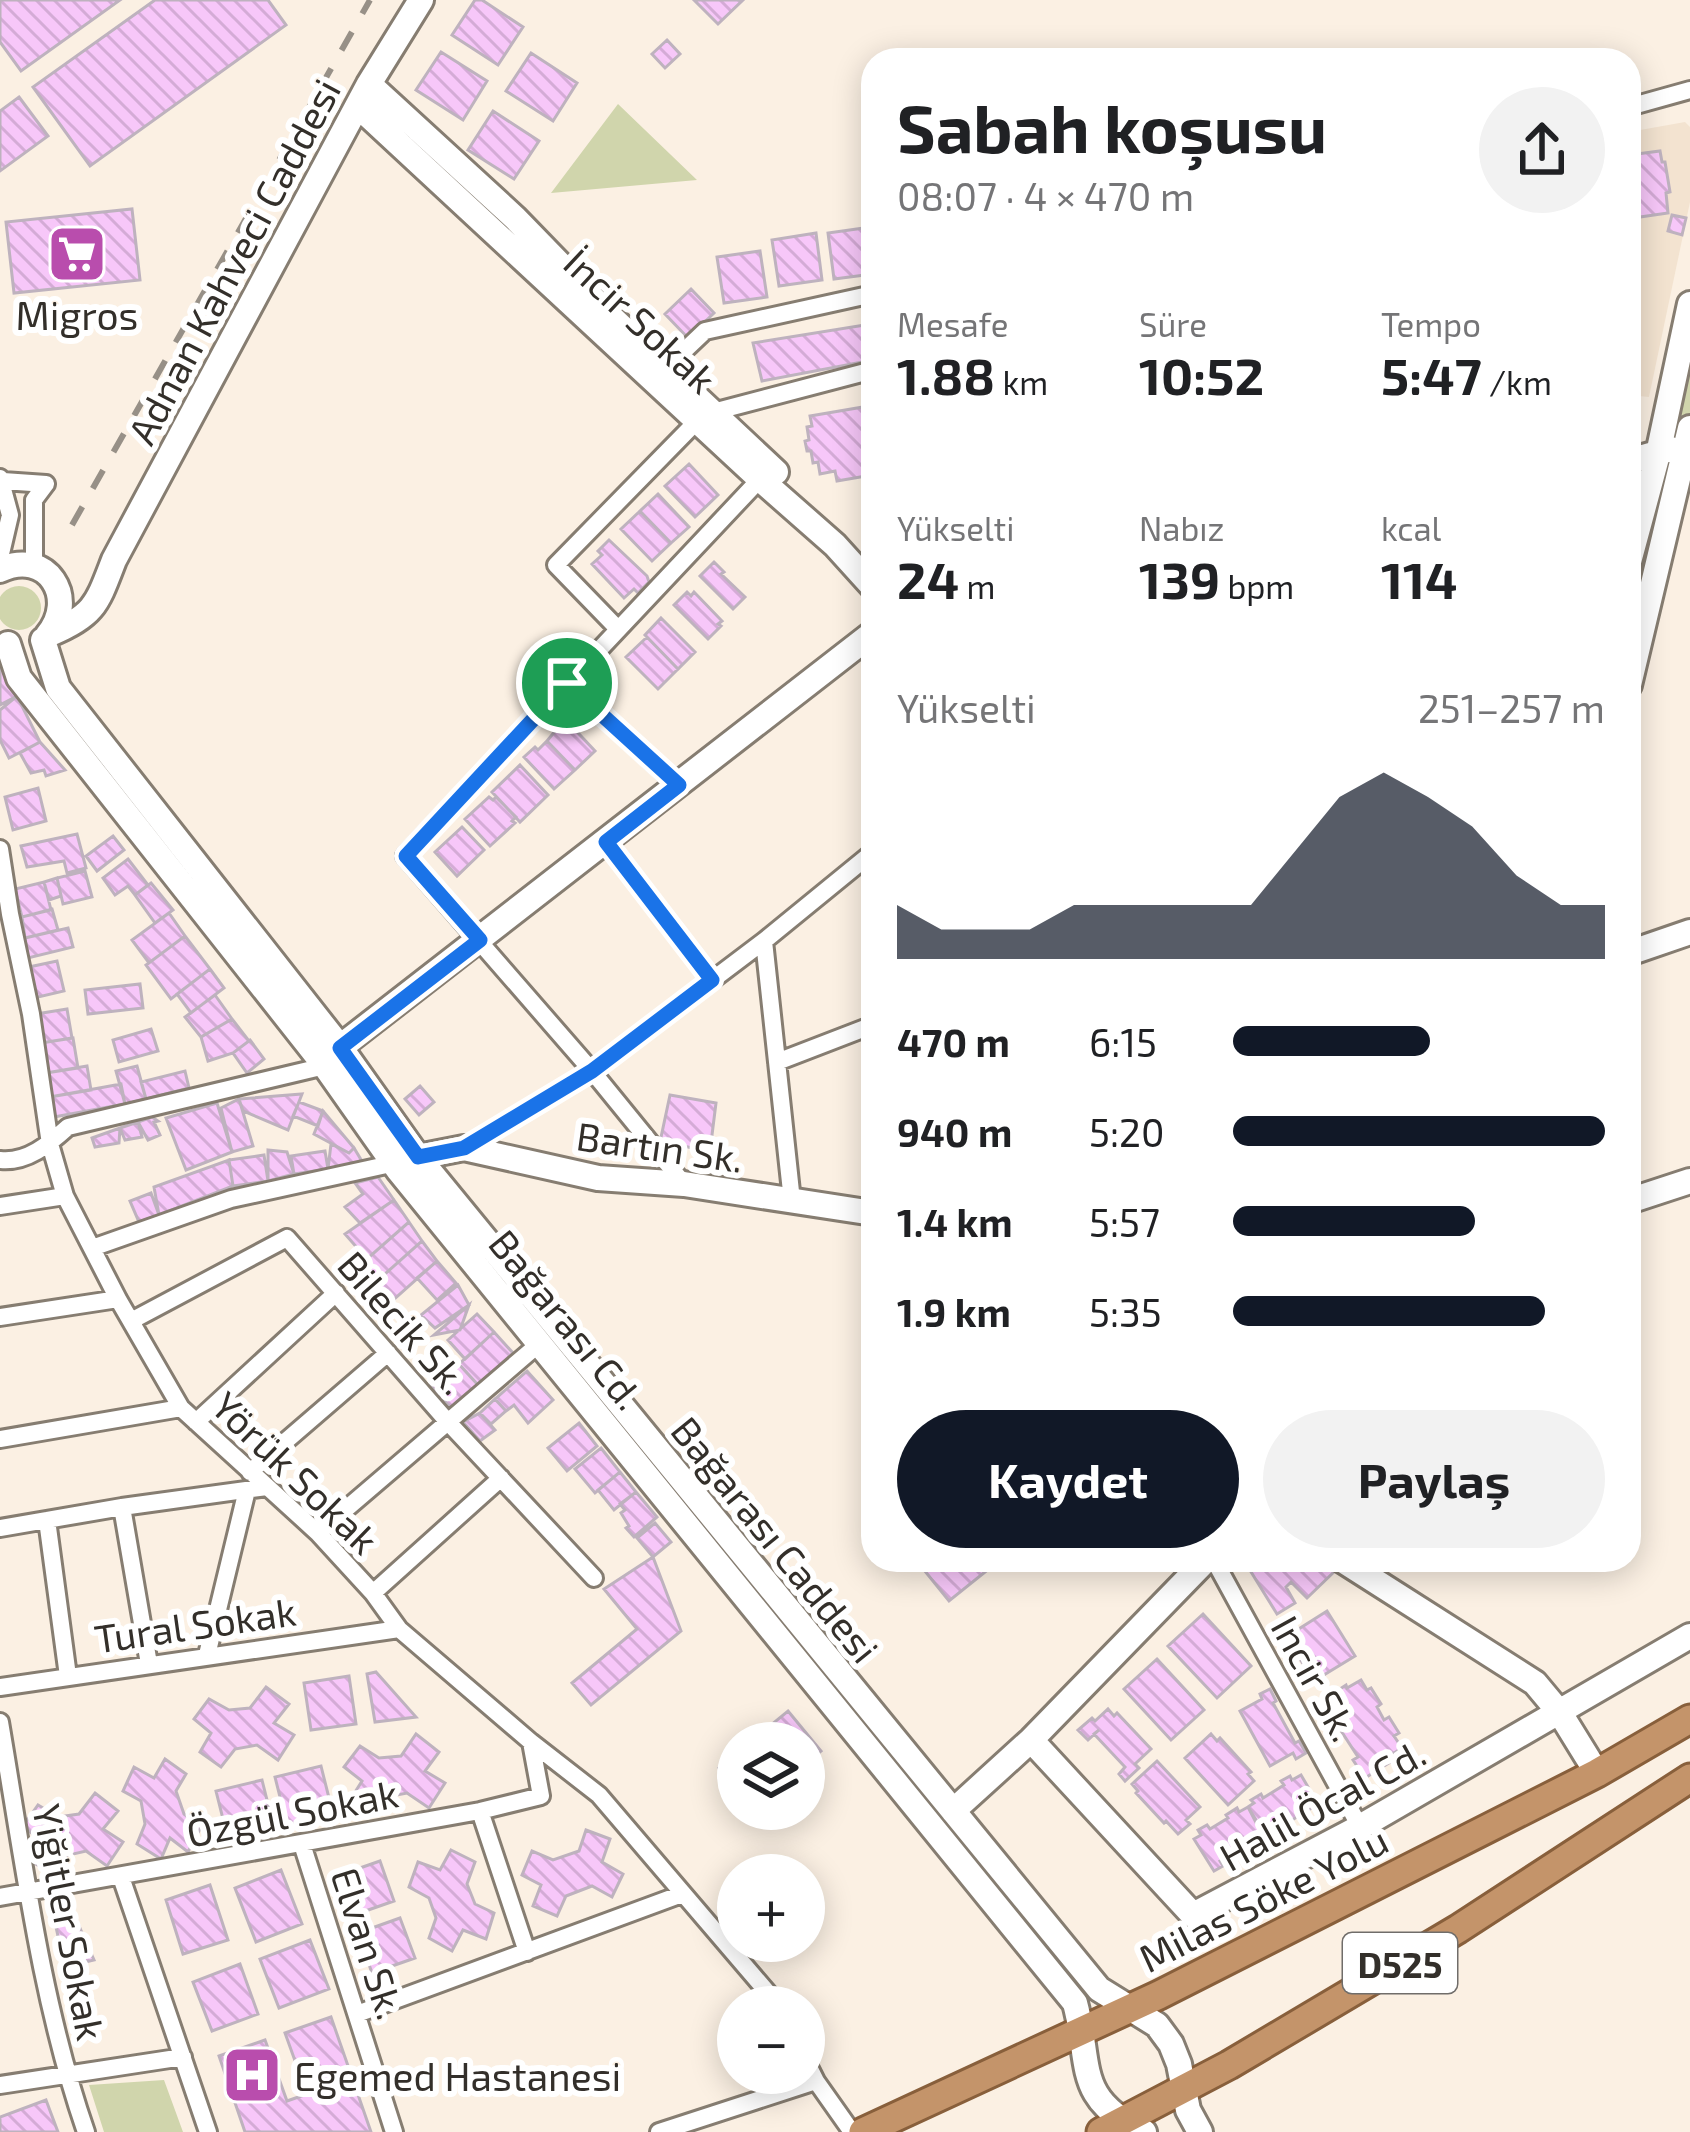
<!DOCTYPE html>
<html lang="tr">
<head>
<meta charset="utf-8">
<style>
  :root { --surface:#fff; --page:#f2f2f2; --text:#202124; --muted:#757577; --accent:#111827 }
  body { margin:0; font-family:"Exo 2",sans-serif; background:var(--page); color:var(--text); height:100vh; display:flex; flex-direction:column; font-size:45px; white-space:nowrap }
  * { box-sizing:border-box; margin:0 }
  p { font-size:39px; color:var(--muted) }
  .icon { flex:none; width:66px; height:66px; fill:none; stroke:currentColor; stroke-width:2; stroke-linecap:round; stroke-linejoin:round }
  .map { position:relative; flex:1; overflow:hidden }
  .panel { position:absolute; left:861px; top:48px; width:780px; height:1524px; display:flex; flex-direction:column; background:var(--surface); border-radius:36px; box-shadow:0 6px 30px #0003 }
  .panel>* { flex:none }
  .controls { position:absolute; left:717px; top:1722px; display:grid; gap:24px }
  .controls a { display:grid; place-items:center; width:108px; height:108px; border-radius:50%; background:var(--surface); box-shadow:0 6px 30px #0003; font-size:60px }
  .pin { position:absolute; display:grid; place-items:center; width:102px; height:102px; color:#fff; margin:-51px; border:6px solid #fff; border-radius:50%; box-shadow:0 3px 12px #0007 }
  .round { display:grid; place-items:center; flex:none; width:126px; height:126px; border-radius:63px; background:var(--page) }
  .overview { display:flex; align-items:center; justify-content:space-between; height:204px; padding:0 36px }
  h1 { font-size:66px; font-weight:700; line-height:90px }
  .figures { display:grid; grid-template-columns:repeat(3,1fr); gap:18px; height:204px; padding:12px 36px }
  .figures div { display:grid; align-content:center }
  .figures b { font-size:51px; font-weight:700 }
  .figures small { font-size:33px; font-weight:400 }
  .figures p { font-size:33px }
  .chart { height:336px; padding:24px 36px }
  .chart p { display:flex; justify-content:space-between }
  .chart svg { width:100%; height:216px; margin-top:12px; fill:var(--accent); opacity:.7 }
  .cta { display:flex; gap:24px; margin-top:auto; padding:24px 36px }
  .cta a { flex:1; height:138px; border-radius:72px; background:var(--accent); color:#fff; font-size:48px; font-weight:700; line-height:138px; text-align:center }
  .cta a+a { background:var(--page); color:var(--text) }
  ul { padding:0 36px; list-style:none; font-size:39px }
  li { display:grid; grid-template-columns:192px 144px 1fr; align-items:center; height:90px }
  li i { height:30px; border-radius:15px; background:var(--accent) }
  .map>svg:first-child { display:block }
  .built { fill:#f3e3d0 }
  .green { fill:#d0d5ac }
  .building { fill:url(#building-back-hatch); stroke:#beb2be; stroke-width:3 }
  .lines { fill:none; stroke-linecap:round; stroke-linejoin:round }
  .minor-casing { stroke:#867d71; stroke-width:22 }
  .secondary-casing { stroke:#867d71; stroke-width:30 }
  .trunk-casing { stroke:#885f3b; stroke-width:33 }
  .minor { stroke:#fff; stroke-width:16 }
  .secondary { stroke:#fff; stroke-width:24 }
  .trunk { stroke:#c4946a; stroke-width:27 }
  .rail { stroke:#979087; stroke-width:6; stroke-dasharray:21 21; stroke-linecap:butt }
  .route-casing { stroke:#fff; stroke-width:24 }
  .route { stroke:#1a73e8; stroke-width:15 }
  .labels { text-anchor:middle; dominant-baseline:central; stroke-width:12; stroke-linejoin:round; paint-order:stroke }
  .shield { fill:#fff; stroke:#706d6a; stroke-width:3 }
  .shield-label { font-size:36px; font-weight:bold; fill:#332f2a }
  .street-label { font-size:39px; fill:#332f2a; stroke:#fff }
  .poi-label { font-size:39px; fill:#332f2a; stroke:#fff }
</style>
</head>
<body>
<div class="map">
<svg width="1690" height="2132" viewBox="0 0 1690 2132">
  <defs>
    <pattern id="building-back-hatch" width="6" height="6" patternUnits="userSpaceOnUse" patternTransform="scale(3)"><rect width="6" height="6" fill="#f7c7f9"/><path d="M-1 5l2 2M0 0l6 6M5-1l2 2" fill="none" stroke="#d4abd6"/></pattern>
  </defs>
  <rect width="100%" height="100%" fill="#fbf0e3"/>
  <!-- built -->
  <path class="built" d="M1685 122 1690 127V202L1649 397 1629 395V132Z"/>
  <!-- green -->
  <path class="green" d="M618 104 697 180 551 193Z
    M1690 304V442L1629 685V562Z
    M-3 608a22 22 0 1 1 44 0a22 22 0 1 1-44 0Z
    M164 2080 183 2132H104L89 2085Z"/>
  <!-- building -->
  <path class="building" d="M0 0H120L21 71 0 42Z
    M155 0H268L286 25 90 166 33 87Z
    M475 0H482L523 27 498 65 452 35Z
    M694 0H743L718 24Z
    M667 40 680 54 665 68 652 54Z
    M441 52 487 81 463 120 416 90Z
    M531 53 577 83 553 121 506 91Z
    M19 97 48 136 0 171V111Z
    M493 111 539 141 514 179 468 150Z
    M1660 151 1662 162H1665L1670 192 1666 193 1668 213 1633 218 1629 191V155Z
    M132 209 140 280 14 293 6 222Z
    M1672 215 1686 218 1682 235 1668 231Z
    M871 227 873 274 834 279 828 233Z
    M816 233 822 280 779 286 772 240Z
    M760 251 767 297 724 303 717 257Z
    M691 289 714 313 688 338 665 314Z
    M871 324 873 360 762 381 753 343Z
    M869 406 873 415 872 475 837 481 835 471 820 474 818 462 813 463 811 451H807L805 441 809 440 807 427 812 426 810 416Z
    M689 464 718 495 695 517 665 486Z
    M658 494 689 527 671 543 640 511Z
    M640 511 671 543 652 561 621 529Z
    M609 540 647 576 649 582 638 593 634 589 624 598 592 564 602 555 598 551Z
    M714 562 724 572 721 574 745 597 733 609 700 576Z
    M687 592 691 596 694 592 722 621 718 624 721 626 708 639 674 605Z
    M661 618 695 652 678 669 645 635Z
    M647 637 678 669 658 689 626 657Z
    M5 667 17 696 0 705V669Z
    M17 696 40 742 9 758 0 740V710Z
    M565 719 595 751 575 770 547 741Z
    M547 741 575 770 554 789 524 757 535 747 538 750Z
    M40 742 65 770 46 776 44 770 31 773 20 753Z
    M520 765 548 795 520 822 492 792Z
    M38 788 46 821 13 830 5 797Z
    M489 797 493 800 496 797 516 817 512 821 515 823 490 846 465 819Z
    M462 827 484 850 457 876 435 852Z
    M77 834 86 868 67 873 64 861 27 867 21 846Z
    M113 836 124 850 97 871 86 856Z
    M128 859 148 885 135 895 128 886 115 895 103 878Z
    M85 871 92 897 63 904 57 878Z
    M57 878 61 896 49 900 44 882Z
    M44 882 51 910 22 917 15 889Z
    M151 883 173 910 155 923 135 895Z
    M52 909 58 930 25 938 22 917Z
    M169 913 185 936 149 963 132 940Z
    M68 928 73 947 28 958 25 938Z
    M185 936 210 969 171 999 146 965Z
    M57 961 64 991 34 998 29 967Z
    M210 969 224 988 191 1013 177 994Z
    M140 984 143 1008 88 1014 85 990Z
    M215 995 232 1019 201 1037 185 1017Z
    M67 1009 72 1038 41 1043 36 1014Z
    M232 1019 249 1041 233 1053 208 1061 201 1037Z
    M151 1029 158 1051 119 1062 113 1040Z
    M73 1038 78 1068 46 1073 41 1043Z
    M250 1040 264 1059 247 1073 233 1053Z
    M87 1066 91 1090 50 1097 46 1073Z
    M137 1066 146 1099 125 1104 116 1071Z
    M185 1071 189 1088 146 1099 141 1082Z
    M121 1084 125 1104 54 1117 50 1097Z
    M420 1086 434 1102 419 1115 405 1099Z
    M302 1094 288 1130 243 1111 239 1099Z
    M670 1095 716 1103 710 1151 660 1142Z
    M239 1099 253 1146 232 1152 221 1108Z
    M299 1102 323 1111 318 1126 293 1116Z
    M217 1103 232 1152 186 1170 166 1118Z
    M323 1111 354 1148 349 1153 314 1134Z
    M152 1117 158 1121 154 1122 160 1135 148 1140 138 1122Z
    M138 1122 142 1137 125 1140 120 1128Z
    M120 1128 119 1143 95 1147 92 1138Z
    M331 1144 349 1153 354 1148 363 1163 328 1169Z
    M268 1150 287 1152 294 1174 268 1181Z
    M325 1151 328 1169 294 1174 291 1156Z
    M264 1155 268 1181 233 1186 229 1160Z
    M229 1160 233 1186 159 1215 154 1187Z
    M378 1177 394 1200 360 1223 345 1207 363 1194 355 1183Z
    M151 1193 159 1215 139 1222 130 1201Z
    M394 1200 409 1222 367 1259 345 1234Z
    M409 1222 422 1241 376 1282 360 1265Z
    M422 1241 437 1261 392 1301 376 1282Z
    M437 1261 456 1283 437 1300 417 1278Z
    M458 1285 469 1305 435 1328 421 1315Z
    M469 1305 460 1330 434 1335Z
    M477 1314 494 1332 465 1359 448 1340Z
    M494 1332 513 1353 478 1385 459 1364Z
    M456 1361 478 1385 451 1408 430 1385Z
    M527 1371 553 1400 528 1423 514 1405 506 1411 495 1399Z
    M495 1399 506 1411 491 1424 480 1413Z
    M480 1413 495 1430 480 1441 463 1422Z
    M579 1423 597 1446 567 1471 548 1448Z
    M601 1448 620 1472 595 1493 575 1469Z
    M620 1472 636 1492 614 1510 598 1490Z
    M636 1492 657 1517 634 1537 626 1528 629 1526 621 1513 625 1510 620 1504Z
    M655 1523 671 1542 653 1557 637 1538Z
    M653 1557 681 1631 591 1705 572 1683 637 1629 604 1589Z
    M916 1560H983L990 1568 949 1601Z
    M1255 1560H1322L1336 1570 1307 1598 1291 1582 1286 1587 1295 1603 1277 1614 1248 1567Z
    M1327 1611 1355 1656 1314 1681 1286 1637Z
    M1203 1614 1251 1666 1217 1698 1168 1646Z
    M1157 1659 1204 1710 1171 1740 1124 1689Z
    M376 1672 416 1717 375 1722 367 1674Z
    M349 1676 356 1724 311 1730 304 1683Z
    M1361 1680 1367 1690 1371 1688 1381 1704 1377 1707 1384 1720 1389 1717 1399 1733 1394 1736 1402 1748 1389 1756 1392 1761 1365 1778 1353 1760 1358 1757 1323 1703 1339 1694 1337 1691 1346 1685 1347 1688Z
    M266 1687 289 1704 274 1723 294 1735 278 1760 257 1745 235 1749 221 1767 200 1752 211 1733 194 1719 209 1699 229 1710 250 1708Z
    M1270 1689 1276 1701 1273 1703 1295 1743 1299 1741 1306 1753 1296 1759 1293 1753 1270 1766 1240 1711 1262 1699 1260 1694Z
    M1108 1709 1114 1716 1117 1713 1151 1749 1135 1764 1139 1768 1125 1781 1119 1774 1125 1767 1094 1734 1099 1730 1088 1740 1078 1730 1092 1718 1095 1721Z
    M788 1711 821 1751 804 1765V1743H749Z
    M416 1734 439 1752 425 1771 445 1783 429 1808 407 1793 386 1797 371 1815 350 1800 362 1781 344 1767 360 1746 379 1758 401 1756Z
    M1211 1734 1217 1741 1220 1738 1251 1772 1248 1774 1254 1781 1228 1805 1185 1758Z
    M737 1753 738 1754V1790L719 1768Z
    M165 1759 186 1774 176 1791 184 1814 201 1827 188 1852 170 1838 161 1859 137 1844 145 1824 141 1801 123 1791 134 1767 154 1778Z
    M1157 1761 1200 1807 1186 1820 1190 1824 1178 1834 1166 1821 1164 1823 1136 1793 1138 1791 1132 1784Z
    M321 1766 333 1814 287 1825 275 1777Z
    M1301 1775 1318 1804 1266 1836 1248 1807 1254 1803 1251 1800 1261 1794 1263 1798 1284 1785 1281 1781 1290 1776 1292 1780Z
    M262 1780 274 1828 228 1839 216 1791Z
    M95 1793 118 1811 103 1829 123 1842 107 1866 86 1851 64 1856 50 1873 28 1859 40 1840 23 1826 38 1805 58 1817 79 1814Z
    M1248 1807 1263 1836 1220 1861 1223 1866 1214 1871 1194 1839 1201 1835 1198 1830 1207 1825 1210 1829 1228 1818 1226 1815 1237 1808 1239 1812Z
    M764 1809H791L769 1827 758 1814Z
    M586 1830 610 1839 602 1862 623 1874 612 1897 592 1886 566 1896 557 1916 533 1906 541 1885 522 1875 532 1851 553 1860 579 1851Z
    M451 1850 475 1862 467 1884 475 1904 494 1913 486 1939 463 1930 452 1951 429 1938 436 1918 429 1898 409 1887 418 1862 440 1870Z
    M380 1861 394 1901 351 1916 337 1876Z
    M281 1870 302 1924 256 1942 235 1888Z
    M210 1885 228 1940 183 1954 166 1900Z
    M72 1910 94 1960 65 1967 53 1914Z
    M400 1918 415 1958 372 1973 358 1933Z
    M310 1940 329 1989 279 2008 260 1959Z
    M240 1964 258 2014 212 2031 193 1982Z
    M331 2017 371 2132H245L219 2056 265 2040 287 2101 307 2094 285 2033Z
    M46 2100 58 2132H0V2117Z"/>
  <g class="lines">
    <defs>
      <path id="minor" d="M1629 107 1690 90
        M666 368 705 331 864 296
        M713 412 873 370
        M0 478 10 515 0 558
        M3 481 46 484
        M34 566V500L46 484
        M618 629 556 565 697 421
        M567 683 678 785
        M606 842 712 980
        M0 849 10 914 31 1014 50 1144 65 1196 118 1299 181 1408 318 1533 373 1593 399 1629 531 1742 599 1795 780 2007
        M764 941 792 1201
        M777 1062 873 1025
        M464 1148 592 1071 764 941 873 852
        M0 1160C27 1163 49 1144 68 1127L325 1066
        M684 1184 592 1071 405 856 760 479
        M0 1206 65 1196
        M92 1248 231 1199 400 1162
        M0 1317 118 1299
        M131 1321 287 1238 447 1421 594 1578
        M196 1422 336 1293
        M0 1439 181 1408
        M250 1472 388 1353
        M122 1507 149 1664
        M47 1520 68 1676
        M0 1528 122 1507 267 1487
        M318 1533 540 1343
        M1214 1560 1360 1827
        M373 1593 501 1478
        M207 1655 247 1490
        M0 1687 399 1629
        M0 1722C23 1857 41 2003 86 2132
        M480 1811 527 1952
        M302 1844 394 2132
        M121 1877 208 2132
        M0 1897 480 1811 541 1796 531 1742
        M357 2014 682 1894
        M804 2057 816 2081 852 2132
        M0 2085 183 2057
        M659 2132 816 2081"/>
      <path id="secondary" d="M369 84 515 218 612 318 776 472
        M358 106 760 479 835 545 873 587
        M1629 461 1671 449
        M1629 562 1658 454 1690 304
        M0 570C47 548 79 598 47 636
        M50 634C95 615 97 604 114 560L369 84 421 0
        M43 640 58 688 340 1047 418 1157 1099 1989 1157 2025 1171 2044 1179 2064 1188 2110 1200 2132
        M8 644 19 678 325 1066 399 1171 1075 2003C1092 2065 1073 2098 1144 2132
        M1629 685 1690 428
        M1629 953 1690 932
        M340 1047 873 633
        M418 1157 464 1148 598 1178 684 1184 873 1213
        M1629 1201 1690 1181
        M1342 1560 1535 1683 1560 1713 1597 1773
        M1031 1740 1193 1915 1360 1827 1690 1636
        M953 1811 1031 1740 1206 1560"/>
      <path id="trunk" d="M863 2132 1159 1995 1597 1773 1690 1719
        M1101 2132 1229 2065 1458 1929 1690 1778"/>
    </defs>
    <!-- minor casing -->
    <use href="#minor" class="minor-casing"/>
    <!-- secondary casing -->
    <use href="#secondary" class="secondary-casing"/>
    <!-- trunk casing -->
    <use href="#trunk" class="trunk-casing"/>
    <!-- minor -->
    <use href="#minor" class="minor"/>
    <!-- secondary -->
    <use href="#secondary" class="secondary"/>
    <!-- trunk -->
    <use href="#trunk" class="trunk"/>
    <!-- rail -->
    <path class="rail" d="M72 525 370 0"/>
  </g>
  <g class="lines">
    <defs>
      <path id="route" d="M567 683 679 785 606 842 712 980 592 1071 464 1148 418 1157 340 1048 480 940 406 856Z"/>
    </defs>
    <!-- route casing -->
    <use href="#route" class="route-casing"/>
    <!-- route -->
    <use href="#route" class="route"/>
  </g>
  <!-- icons -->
  <defs>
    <symbol id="supermarket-square" viewBox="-11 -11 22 22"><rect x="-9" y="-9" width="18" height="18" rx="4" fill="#b94dad" stroke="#fff"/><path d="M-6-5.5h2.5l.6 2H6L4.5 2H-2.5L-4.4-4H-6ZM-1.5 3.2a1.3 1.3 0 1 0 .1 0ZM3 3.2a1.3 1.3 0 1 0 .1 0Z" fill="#fff"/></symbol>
    <symbol id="hospital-square" viewBox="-11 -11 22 22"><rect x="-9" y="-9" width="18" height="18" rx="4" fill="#b94dad" stroke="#fff"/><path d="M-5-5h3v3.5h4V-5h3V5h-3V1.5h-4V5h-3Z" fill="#fff"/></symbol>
  </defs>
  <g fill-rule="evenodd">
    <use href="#supermarket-square" x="44" y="221" width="66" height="66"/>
    <use href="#hospital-square" x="219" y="2042" width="66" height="66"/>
  </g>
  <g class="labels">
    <!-- shield labels -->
    <rect class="shield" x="1343" y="1933" width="114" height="60" rx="9"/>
    <g class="shield-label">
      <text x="1400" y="1963">D525</text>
    </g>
    <!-- street labels -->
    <g class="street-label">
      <text transform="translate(233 261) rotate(-62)">Adnan Kahveci Caddesi</text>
      <text transform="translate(641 320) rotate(43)">İncir Sokak</text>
      <text transform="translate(660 1146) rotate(8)">Bartın Sk.</text>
      <text transform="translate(567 1319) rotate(51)">Bağarası Cd.</text>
      <text transform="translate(404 1322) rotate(49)">Bilecik Sk.</text>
      <text transform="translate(296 1472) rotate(44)">Yörük Sokak</text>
      <text transform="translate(776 1539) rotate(51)">Bağarası Caddesi</text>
      <text transform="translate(195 1624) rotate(-8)">Tural Sokak</text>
      <text transform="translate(1316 1678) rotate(61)">Incir Sk.</text>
      <text transform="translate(1322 1804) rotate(-29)">Halil Öcal Cd.</text>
      <text transform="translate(292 1812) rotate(-11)">Özgül Sokak</text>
      <text transform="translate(1263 1898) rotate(-27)">Milas Söke Yolu</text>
      <text transform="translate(70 1922) rotate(79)">Yiğitler Sokak</text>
      <text transform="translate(369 1943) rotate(72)">Elvan Sk.</text>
    </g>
    <!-- poi labels -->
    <g class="poi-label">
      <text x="77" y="314">Migros</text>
      <text x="294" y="2075" text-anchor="start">Egemed Hastanesi</text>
    </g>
  </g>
</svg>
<div class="controls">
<a><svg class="icon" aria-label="layers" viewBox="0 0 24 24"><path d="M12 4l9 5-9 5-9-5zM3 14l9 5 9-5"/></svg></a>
<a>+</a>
<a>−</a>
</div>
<div class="pin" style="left:567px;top:683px;background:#1e9e55"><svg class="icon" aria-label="arrive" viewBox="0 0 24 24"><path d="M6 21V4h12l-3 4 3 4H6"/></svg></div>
<section class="panel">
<div class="overview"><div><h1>Sabah koşusu</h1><p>08:07 · 4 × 470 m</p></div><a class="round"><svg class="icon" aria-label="share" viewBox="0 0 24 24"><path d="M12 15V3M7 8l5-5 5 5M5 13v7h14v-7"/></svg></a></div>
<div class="figures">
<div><p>Mesafe</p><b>1.88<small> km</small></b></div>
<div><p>Süre</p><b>10:52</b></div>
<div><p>Tempo</p><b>5:47<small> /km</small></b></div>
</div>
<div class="figures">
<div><p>Yükselti</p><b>24<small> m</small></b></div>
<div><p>Nabız</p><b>139<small> bpm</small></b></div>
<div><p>kcal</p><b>114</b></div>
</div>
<div class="chart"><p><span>Yükselti</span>251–257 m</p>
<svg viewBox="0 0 160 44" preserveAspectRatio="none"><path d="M0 44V33L10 38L20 38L30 38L40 33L50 33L60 33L70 33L80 33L90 22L100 11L110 6L120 11L130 17L140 27L150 33L160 33V44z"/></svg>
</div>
<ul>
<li><b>470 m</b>6:15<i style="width:53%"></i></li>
<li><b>940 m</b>5:20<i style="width:100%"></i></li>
<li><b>1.4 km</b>5:57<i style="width:65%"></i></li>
<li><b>1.9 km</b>5:35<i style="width:84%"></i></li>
</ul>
<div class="cta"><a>Kaydet</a><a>Paylaş</a></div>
</section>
</div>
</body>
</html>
